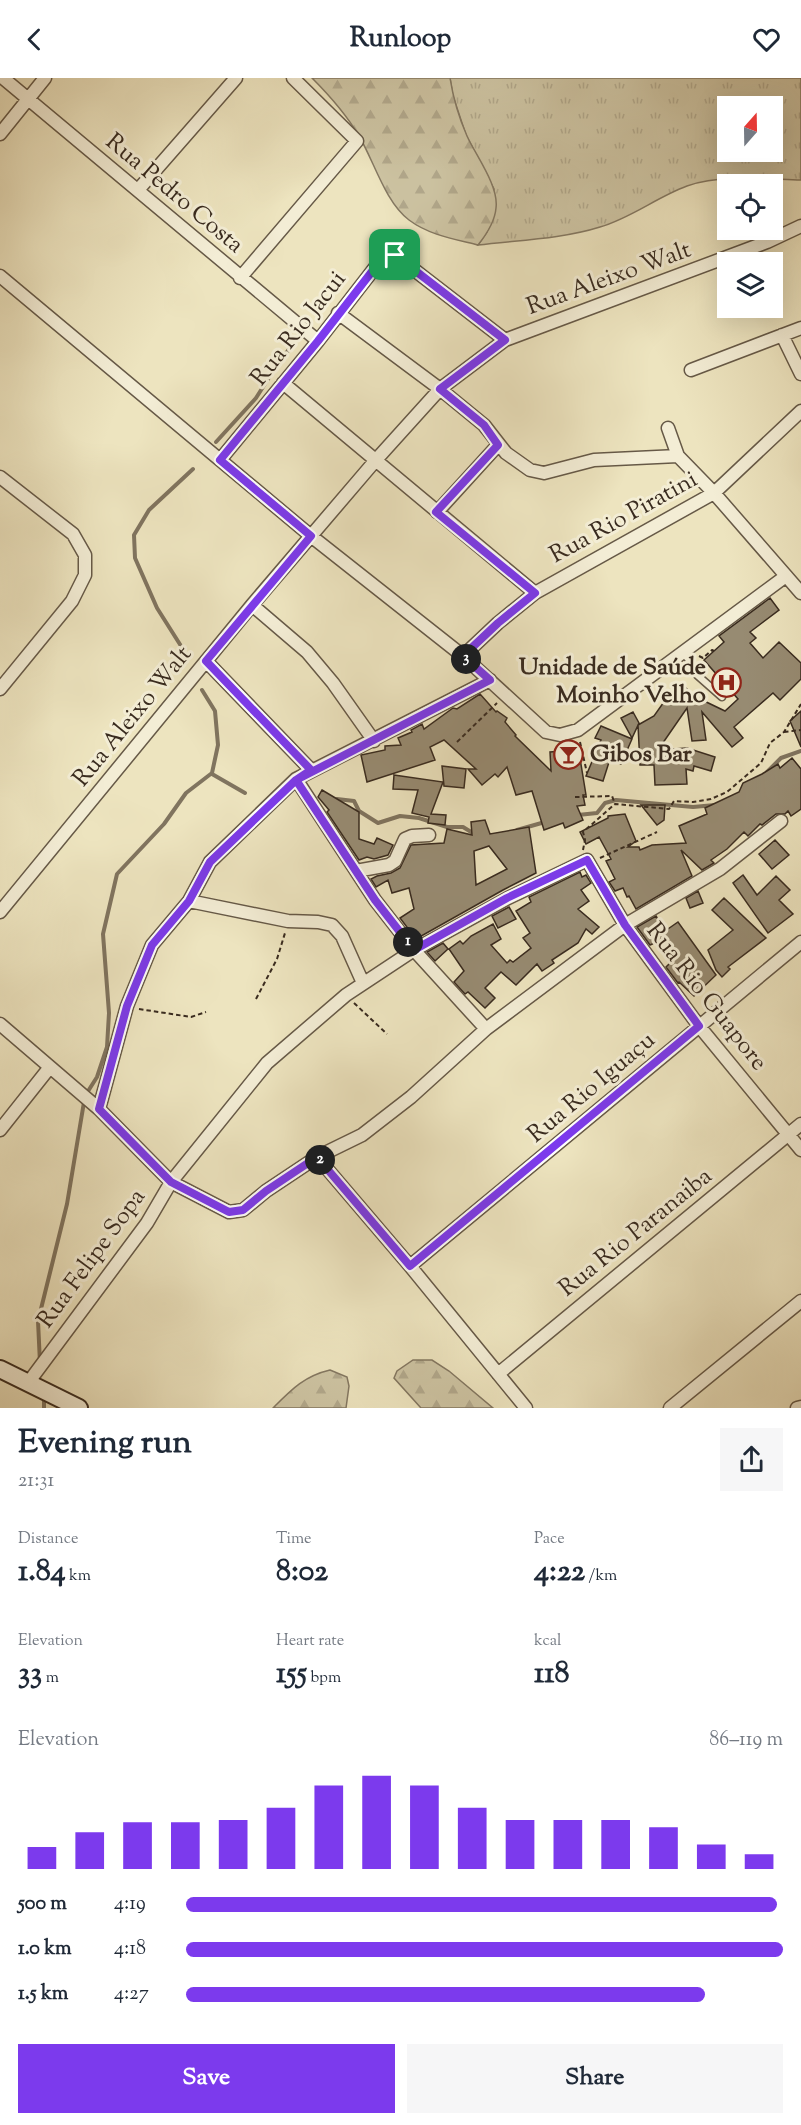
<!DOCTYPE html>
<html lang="en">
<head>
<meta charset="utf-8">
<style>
  :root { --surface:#fff; --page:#f6f6f7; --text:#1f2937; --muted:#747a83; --accent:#7c3aed }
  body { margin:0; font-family:"Sorts Mill Goudy",serif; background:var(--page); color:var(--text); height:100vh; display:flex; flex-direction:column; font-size:22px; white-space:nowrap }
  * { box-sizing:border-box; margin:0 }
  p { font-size:20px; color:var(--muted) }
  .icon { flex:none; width:33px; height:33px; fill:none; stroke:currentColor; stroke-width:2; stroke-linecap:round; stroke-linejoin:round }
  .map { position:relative; height:1330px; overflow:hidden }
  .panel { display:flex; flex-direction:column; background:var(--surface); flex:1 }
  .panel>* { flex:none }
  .needle { width:39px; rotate:20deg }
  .tools { position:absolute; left:717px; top:18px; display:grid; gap:12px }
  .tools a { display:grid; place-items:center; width:66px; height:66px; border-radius:0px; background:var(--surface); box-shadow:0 6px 24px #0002; font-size:30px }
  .pin { position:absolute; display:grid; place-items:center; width:51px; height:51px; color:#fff; margin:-26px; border-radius:12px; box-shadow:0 3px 9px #0006 }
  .km { position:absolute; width:30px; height:30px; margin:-15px; border-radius:50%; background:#222; color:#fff; font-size:16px; line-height:30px; text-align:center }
  .round { display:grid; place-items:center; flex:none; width:63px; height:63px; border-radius:0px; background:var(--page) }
  .overview { display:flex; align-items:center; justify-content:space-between; height:102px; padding:0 18px }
  h1 { font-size:33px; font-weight:700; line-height:45px }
  .stats { display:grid; grid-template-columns:repeat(3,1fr); gap:9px; height:102px; padding:6px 18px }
  .stats div { display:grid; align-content:center }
  .stats b { font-size:30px; font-weight:700 }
  .stats small { font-size:16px; font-weight:400 }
  .stats p { font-size:16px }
  .chart { height:168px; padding:12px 18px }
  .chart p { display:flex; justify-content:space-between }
  .chart svg { width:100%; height:108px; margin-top:6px; stroke:var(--accent); stroke-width:6 }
  .button { display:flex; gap:12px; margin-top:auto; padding:12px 18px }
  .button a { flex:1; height:69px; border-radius:0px; background:var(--accent); color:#fff; font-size:24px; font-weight:700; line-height:69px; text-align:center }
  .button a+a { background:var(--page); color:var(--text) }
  ul { padding:0 18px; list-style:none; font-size:20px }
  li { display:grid; grid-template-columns:96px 72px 1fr; align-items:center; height:45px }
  li i { height:15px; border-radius:8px; background:var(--accent) }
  header { display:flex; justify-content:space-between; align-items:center; height:78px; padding:0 18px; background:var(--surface); font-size:27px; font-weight:700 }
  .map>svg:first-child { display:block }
  .grass { fill:url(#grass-tufts); stroke:#847862; stroke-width:1.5; fill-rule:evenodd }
  .forest { fill:url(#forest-firs); stroke:#847862; stroke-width:1.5 }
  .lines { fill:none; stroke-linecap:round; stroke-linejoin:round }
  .stream { stroke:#80745f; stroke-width:4 }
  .building { fill:#978b72; stroke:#392b1f; stroke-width:1.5; fill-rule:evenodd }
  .service-casing { stroke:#665947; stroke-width:9 }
  .minor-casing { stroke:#665947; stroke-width:15 }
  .secondary-casing { stroke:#392b1f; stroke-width:20 }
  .path { stroke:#392b1f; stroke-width:2; stroke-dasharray:4.5 3; stroke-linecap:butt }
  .service { stroke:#f3edd5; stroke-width:6 }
  .minor { stroke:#f3edd5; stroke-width:12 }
  .secondary { stroke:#f3edd5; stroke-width:16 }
  .route-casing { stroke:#fff; stroke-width:12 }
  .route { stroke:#7c3aed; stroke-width:8 }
  .labels { text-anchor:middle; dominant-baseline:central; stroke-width:6; stroke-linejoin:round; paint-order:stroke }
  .street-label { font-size:24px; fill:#392b1f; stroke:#f3edd5 }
  .poi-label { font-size:24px; font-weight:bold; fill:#392b1f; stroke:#f3edd5; text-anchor:end }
</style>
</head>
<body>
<header><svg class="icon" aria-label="back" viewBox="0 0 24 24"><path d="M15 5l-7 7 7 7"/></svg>Runloop<svg class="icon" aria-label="heart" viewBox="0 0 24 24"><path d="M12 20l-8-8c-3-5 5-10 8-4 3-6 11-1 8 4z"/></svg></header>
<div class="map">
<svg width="801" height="1330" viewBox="0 0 801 1330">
  <defs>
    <pattern id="grass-tufts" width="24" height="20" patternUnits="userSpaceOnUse" patternTransform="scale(1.5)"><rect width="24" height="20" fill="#cec5a4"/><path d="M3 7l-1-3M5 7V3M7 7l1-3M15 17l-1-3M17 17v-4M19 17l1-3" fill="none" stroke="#b2a98d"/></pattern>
    <pattern id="forest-firs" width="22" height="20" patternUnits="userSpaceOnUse" patternTransform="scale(1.5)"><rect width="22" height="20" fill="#cec5a4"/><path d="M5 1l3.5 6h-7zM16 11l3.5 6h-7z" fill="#b2a98d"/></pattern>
  </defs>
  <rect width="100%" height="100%" fill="#ede4bf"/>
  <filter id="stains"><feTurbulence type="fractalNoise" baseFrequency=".00333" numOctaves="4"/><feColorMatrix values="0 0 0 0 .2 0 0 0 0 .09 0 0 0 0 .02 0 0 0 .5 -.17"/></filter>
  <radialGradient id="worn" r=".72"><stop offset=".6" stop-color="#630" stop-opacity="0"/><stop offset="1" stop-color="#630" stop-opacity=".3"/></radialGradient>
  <!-- grass -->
  <path class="grass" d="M450 0H801V102C765 101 722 96 687 108 657 119 631 140 600 149 562 161 518 162 478 167L487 154 494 111 466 57 453 18ZM728 28H772V74H728Z"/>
  <!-- forest -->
  <path class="forest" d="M312 0H450C453 19 459 40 467 58 476 78 499 108 496 130 495 143 486 157 478 167 454 161 429 157 409 142 385 124 374 83 359 58 346 36 330 18 312 0Z
    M413 1282H432L449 1293 493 1330H421L394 1300 397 1293Z
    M330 1292 347 1299 349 1308 346 1330H273C291 1312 304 1298 330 1292Z"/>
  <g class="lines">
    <!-- stream -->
    <path class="stream" d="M216 364 256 320 275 290 290 270
      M185 585 181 568 157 530 135 480 134 457 149 432 193 391
      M767 694 781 680 801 673
      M212 696 245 715
      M337 721 354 723 359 733 378 745 400 738 419 740 447 749H463L476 757
      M578 737 597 735 605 725 616 722 693 729 715 727
      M517 752 545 744
      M40 1285 38 1243 67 1126 85 1018 97 999 107 969 109 935 103 856 117 796 164 746 186 715 212 695 218 667 215 633 202 612
      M44 1319V1330"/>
  </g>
  <!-- building -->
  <path class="building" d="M770 520 779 532 750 554 756 560 750 565 763 580 779 564 801 585V601L780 622 773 615 734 649 743 660 732 669 702 634 706 662 692 663 687 630 658 672 687 670 715 679 711 693 694 688 693 693 686 691 687 706 655 707 654 687H640L638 647 654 638 666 621 668 622 681 606 698 620 725 633 738 621 704 582 724 564 719 558Z
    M480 616 496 634 497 633 507 640 505 644 516 657 515 658 551 693 550 674 563 673V676L579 674 586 717H583L585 727 577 728 583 742 565 750 563 745 544 752 532 713 516 717 507 689 498 699 495 696 482 707 468 691H476L444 662 430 669 435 682 367 704 361 677 385 672V668L401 667 398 660 412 654 411 652 422 646 424 651 453 630 457 631Z
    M801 633V669L790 643Z
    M633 634 639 645 632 660 621 640Z
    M601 648 632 661 621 686 610 681 603 703 586 698 601 662 595 660Z
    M792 680 801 691V731L791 738 788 733 785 736H776L762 747 760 746 748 758 744 754 727 771 711 782 714 785 702 792 681 772 692 798 636 831 629 818 627 819 623 810 615 813 609 804 615 801 606 783 611 781 599 759 586 766 580 754 608 740V738L625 736 636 763 628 769H639L640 772 652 767 686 765 679 748 707 736 705 730 739 714 743 705 762 696 778 686 780 690Z
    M442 688 466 691 464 710 444 708Z
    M394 697 443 704 431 736 446 737 445 747 428 745 429 739 412 735 418 712 393 711Z
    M322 712 359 734V761L374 766 377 760 393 767 388 777 374 781 367 779 359 782 327 734 329 732 318 719Z
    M641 727H665L664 742 657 747Z
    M485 742 490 756 529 749 536 795 503 812 416 861 400 840 414 831 409 810 392 815 388 802 376 809 371 801 377 798 391 795 400 790 411 767 444 765 447 751 472 757 471 744ZM489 768 507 791 476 807 474 773Z
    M775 762 789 777 772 791 759 776Z
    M580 794 582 799 586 797 591 805 581 812 589 823 578 831 599 849 592 856 586 851 578 865 552 882 554 885 542 893 537 886 516 907 501 894 485 910 495 920 485 930 468 914 465 916 454 904 464 893 449 871 460 863 463 866 471 858 493 846 501 861 491 867 507 885 510 882 513 884 531 870 523 860 530 855 516 833 531 824 529 819Z
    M743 797 757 817 776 798 790 812 779 822 793 836 768 855 733 805Z
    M698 813 703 825 690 830 686 820Z
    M724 820 766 860 728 889 730 891 722 899 716 892 708 872 733 852 712 832Z
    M509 829 516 841 498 850 492 838Z
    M656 838 665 853 678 844 716 897 694 918 679 904 678 905 666 889 674 881 657 864 650 867 637 849Z
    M443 865 448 871 435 883 427 874Z"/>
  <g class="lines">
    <defs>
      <path id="service" d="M683 575 689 582 697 597 722 619"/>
      <path id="minor" d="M3 0 318 263
        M0 56 45 0
        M138 112 236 0
        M0 198 311 458 463 578 546 654 560 657 578 652 786 498
        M240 200 357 63 293 0
        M338 235 440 311 484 347 506 375 530 392 544 395 594 382 678 378
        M782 257 801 296
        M691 292 801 250
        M283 305 535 515
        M668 350 678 378 714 415 801 515
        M220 382 318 263 384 178 395 177 505 262
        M0 399 73 456 85 477V497L72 523 0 611
        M437 434 498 367
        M252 527 307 574 333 605 374 663
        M463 578 498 545 535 515 714 415 801 333
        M206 583 311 692
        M296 701 375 822 414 872 486 951
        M356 793 389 787 395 783 405 761 412 758 429 757
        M189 823 288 843 318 844 332 847 342 858 363 905
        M0 834 252 527 375 383 440 311 505 262 767 164 801 148
        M0 946 99 1031 171 1104 229 1134 243 1132 266 1113 317 1079 362 1057 411 1019 486 951 625 847 720 791 781 743
        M99 1031 127 928 152 867 189 823 210 784 296 701 490 602
        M0 1052 50 989
        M317 1079 410 1188 526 1330
        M410 1188 801 864
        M498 1296 801 1046
        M28 1305 147 1145 171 1104 267 985 346 917 414 872 508 820 587 782 625 847 699 948 801 1072
        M670 1330 801 1223
        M797 1330 801 1329"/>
      <path id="secondary" d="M0 1291 79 1330"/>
    </defs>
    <!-- service casing -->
    <use href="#service" class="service-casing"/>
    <!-- minor casing -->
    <use href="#minor" class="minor-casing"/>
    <!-- secondary casing -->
    <use href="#secondary" class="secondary-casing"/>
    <!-- path -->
    <path class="path" d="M699 578 703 580 712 572 714 573
      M784 654 801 652
      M457 664 497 625
      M580 664 587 695
      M575 719 612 718 615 726
      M583 772 585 762 583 754 615 726 669 731 674 723 693 724 711 721 727 714 761 685 770 665 784 654 801 626
      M600 780 657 754
      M256 921 277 881 285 855
      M354 925 387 956
      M139 931 191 939 206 934"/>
    <!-- service -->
    <use href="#service" class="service"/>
    <!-- minor -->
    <use href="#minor" class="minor"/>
    <!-- secondary -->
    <use href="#secondary" class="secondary"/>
  </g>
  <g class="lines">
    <defs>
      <path id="route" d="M395 177 384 178 318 263 220 382 311 458 206 583 311 692 296 702 375 822 414 872 507 820 587 782 625 847 699 948 410 1188 317 1079 266 1113 243 1132 229 1134 171 1104 99 1031 127 928 152 867 189 823 210 784 296 702 490 602 463 578 498 545 535 515 436 434 498 367 484 347 440 311 505 262 395 177"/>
    </defs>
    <!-- route casing -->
    <use href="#route" class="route-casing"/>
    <!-- route -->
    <use href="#route" class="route"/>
  </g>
  <!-- icons -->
  <defs>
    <symbol id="hospital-ring" viewBox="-11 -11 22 22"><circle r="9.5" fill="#f3edd5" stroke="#8f2418" stroke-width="1.5"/><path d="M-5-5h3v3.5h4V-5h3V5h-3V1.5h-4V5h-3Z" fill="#8f2418"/></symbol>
    <symbol id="bar-ring" viewBox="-11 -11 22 22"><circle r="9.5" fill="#f3edd5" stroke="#8f2418" stroke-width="1.5"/><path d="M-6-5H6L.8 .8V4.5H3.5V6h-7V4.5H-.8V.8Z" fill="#8f2418"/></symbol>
  </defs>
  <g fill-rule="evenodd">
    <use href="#hospital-ring" x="710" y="588" width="33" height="33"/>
    <use href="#bar-ring" x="552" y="660" width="33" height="33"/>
  </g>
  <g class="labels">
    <!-- street labels -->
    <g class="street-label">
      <text transform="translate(174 116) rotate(40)">Rua Pedro Costa</text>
      <text transform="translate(609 201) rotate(-20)">Rua Aleixo Walt</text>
      <text transform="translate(299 251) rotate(-52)">Rua Rio Jacui</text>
      <text transform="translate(624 440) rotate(-29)">Rua Rio Piratini</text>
      <text transform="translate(133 639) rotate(-51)">Rua Aleixo Walt</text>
      <text transform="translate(706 919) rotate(52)">Rua Rio Guapore</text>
      <text transform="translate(592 1010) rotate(-40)">Rua Rio Iguaçu</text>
      <text transform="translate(636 1155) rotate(-39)">Rua Rio Paranaiba</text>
      <text transform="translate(92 1181) rotate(-54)">Rua Felipe Sopa</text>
    </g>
    <!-- poi labels -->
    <g class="poi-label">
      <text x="706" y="590">Unidade de Saúde<tspan x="706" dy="28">Moinho Velho</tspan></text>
      <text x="590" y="677" text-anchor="start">Gibos Bar</text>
    </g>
  </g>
  <rect width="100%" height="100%" filter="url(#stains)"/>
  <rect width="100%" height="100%" fill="url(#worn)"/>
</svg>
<div class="tools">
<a><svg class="needle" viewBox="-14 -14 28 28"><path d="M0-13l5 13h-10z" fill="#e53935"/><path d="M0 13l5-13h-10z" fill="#747a83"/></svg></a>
<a><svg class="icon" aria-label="locate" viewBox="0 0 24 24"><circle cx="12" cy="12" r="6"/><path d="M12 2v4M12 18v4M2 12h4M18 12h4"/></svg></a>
<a><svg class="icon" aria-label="layers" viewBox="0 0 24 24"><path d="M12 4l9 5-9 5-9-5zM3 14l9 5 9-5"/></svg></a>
</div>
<div class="pin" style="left:395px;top:177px;background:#1e9e55"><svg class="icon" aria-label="arrive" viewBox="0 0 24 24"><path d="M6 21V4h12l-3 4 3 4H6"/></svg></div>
<b class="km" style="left:408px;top:864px">1</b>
<b class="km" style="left:320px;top:1082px">2</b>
<b class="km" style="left:466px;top:581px">3</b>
</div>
<section class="panel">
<div class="overview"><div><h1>Evening run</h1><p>21:31</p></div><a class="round"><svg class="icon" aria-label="share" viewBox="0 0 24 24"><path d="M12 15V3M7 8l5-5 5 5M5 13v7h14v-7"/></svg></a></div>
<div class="stats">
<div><p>Distance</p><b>1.84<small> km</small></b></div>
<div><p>Time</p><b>8:02</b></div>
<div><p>Pace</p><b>4:22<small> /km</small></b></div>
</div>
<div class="stats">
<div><p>Elevation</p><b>33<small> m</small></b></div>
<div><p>Heart rate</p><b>155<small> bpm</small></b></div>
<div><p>kcal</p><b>118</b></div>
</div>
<div class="chart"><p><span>Elevation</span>86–119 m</p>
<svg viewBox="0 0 160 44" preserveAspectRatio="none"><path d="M5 44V35M15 44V29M25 44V25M35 44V25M45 44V24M55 44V19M65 44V10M75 44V6M85 44V10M95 44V19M105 44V24M115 44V24M125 44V24M135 44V27M145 44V34M155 44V38"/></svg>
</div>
<ul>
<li><b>500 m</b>4:19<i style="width:99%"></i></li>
<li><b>1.0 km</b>4:18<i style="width:100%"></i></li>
<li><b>1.5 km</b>4:27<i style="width:87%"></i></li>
</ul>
<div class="button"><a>Save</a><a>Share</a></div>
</section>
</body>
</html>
